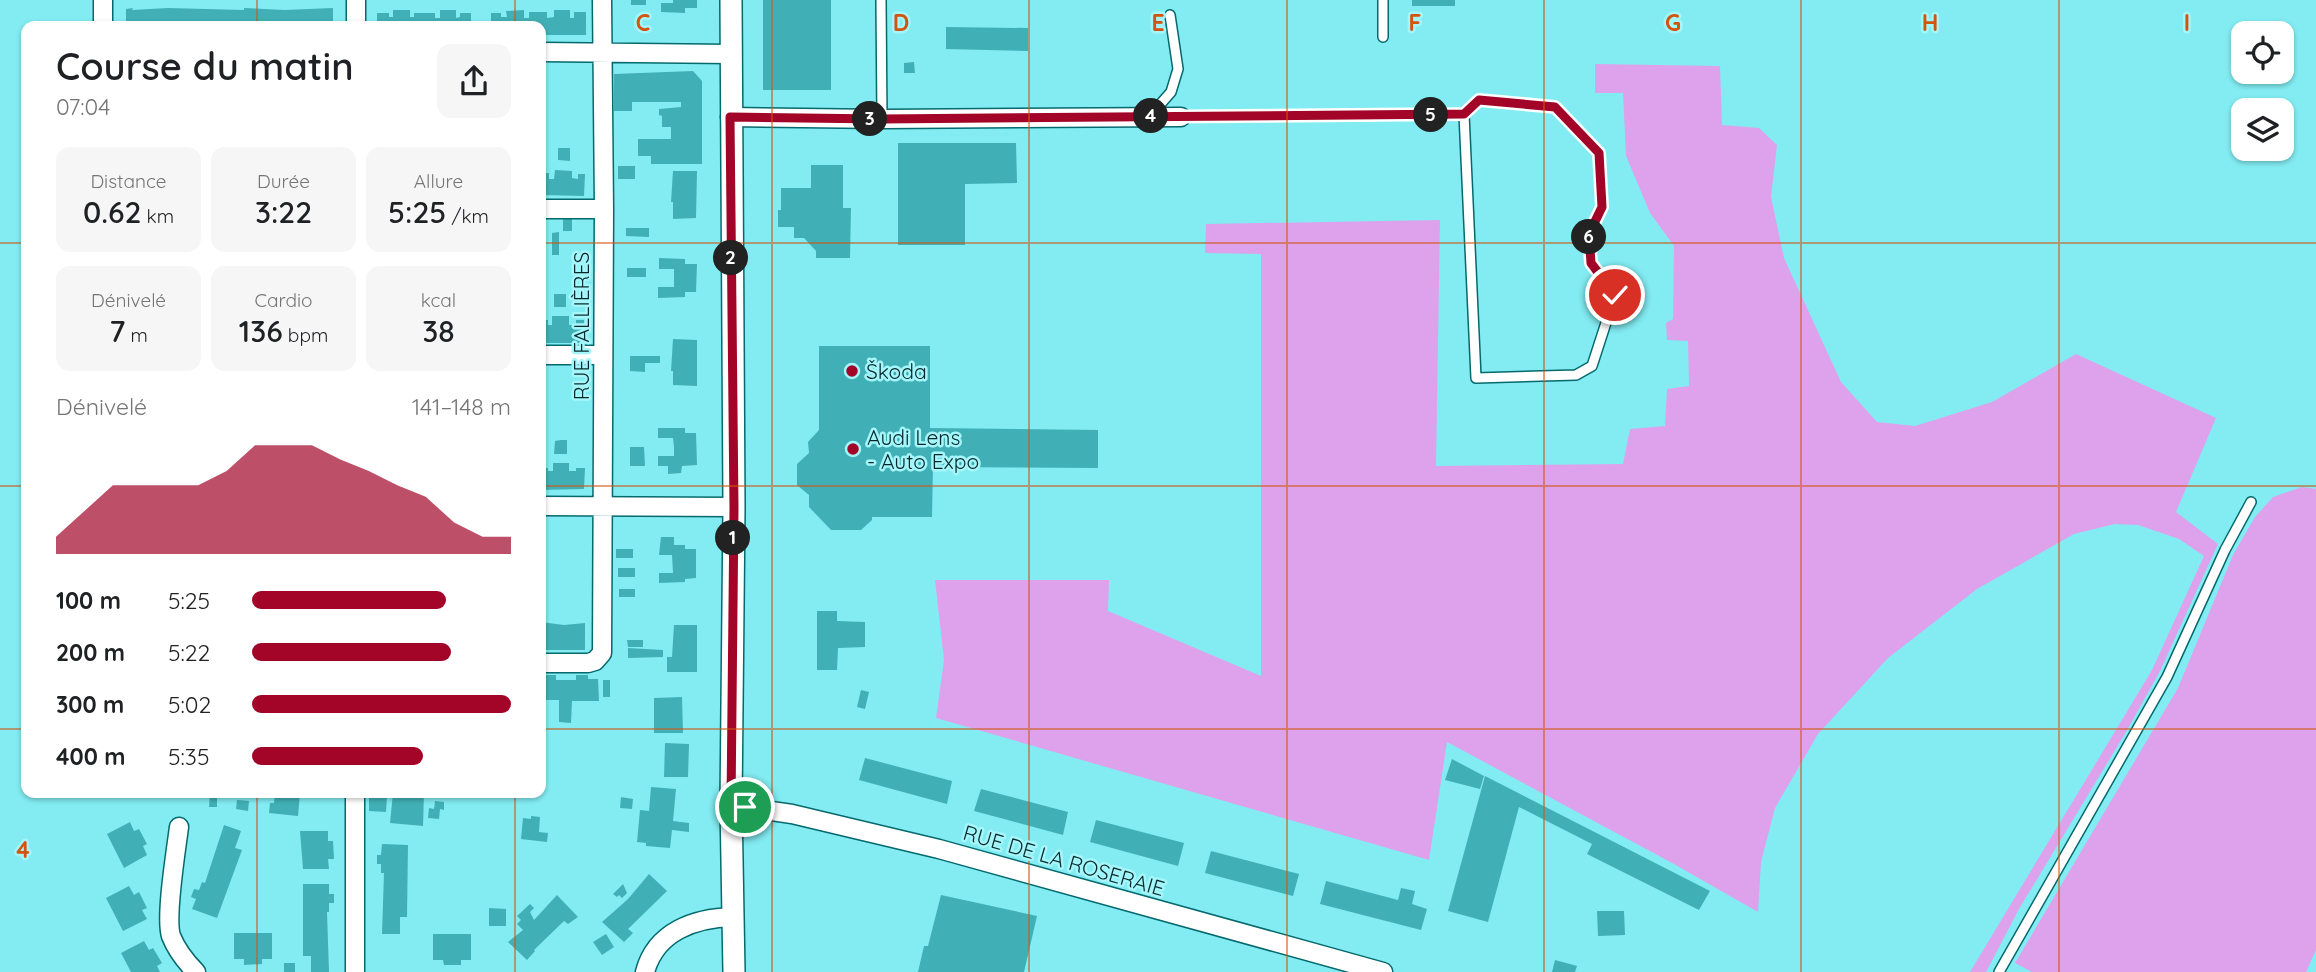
<!DOCTYPE html>
<html lang="fr">
<head>
<meta charset="utf-8">
<style>
  :root { --surface:#fff; --page:#f6f6f6; --text:#202124; --muted:#757577; --accent:#a30529 }
  body { margin:0; font-family:Quicksand,sans-serif; background:var(--page); color:var(--text); height:100vh; display:flex; flex-direction:column; font-size:26px; white-space:nowrap }
  * { box-sizing:border-box; margin:0 }
  p { font-size:23px; color:var(--muted) }
  .icon { flex:none; width:38px; height:38px; fill:none; stroke:currentColor; stroke-width:2; stroke-linecap:round; stroke-linejoin:round }
  .map { position:relative; flex:1; overflow:hidden }
  .sheet { position:absolute; left:21px; top:21px; width:525px; height:777px; display:flex; flex-direction:column; background:var(--surface); border-radius:14px; box-shadow:0 2px 5px #0004 }
  .sheet>* { flex:none }
  .fabs { position:absolute; left:2231px; top:21px; display:grid; gap:14px }
  .fabs a { display:grid; place-items:center; width:63px; height:63px; border-radius:14px; background:var(--surface); box-shadow:0 2px 5px #0004; font-size:35px }
  .pin { position:absolute; display:grid; place-items:center; width:60px; height:60px; color:#fff; margin:-30px; border:4px solid #fff; border-radius:50%; box-shadow:0 2px 7px #0007 }
  .km { position:absolute; width:35px; height:35px; margin:-18px; border-radius:50%; background:#222; color:#fff; font-size:19px; line-height:35px; text-align:center }
  .round { display:grid; place-items:center; flex:none; width:74px; height:74px; border-radius:14px; background:var(--page) }
  .headline { display:flex; align-items:center; justify-content:space-between; height:119px; padding:0 35px }
  h1 { font-size:38px; font-weight:600; line-height:52px }
  .metrics { display:grid; grid-template-columns:repeat(3,1fr); gap:10px; height:119px; padding:7px 35px }
  .metrics div { display:grid; align-content:center; border-radius:14px; background:var(--page); text-align:center }
  .metrics b { font-size:30px; font-weight:600 }
  .metrics small { font-size:19px; font-weight:400 }
  .metrics p { font-size:19px }
  .chart { height:196px; padding:14px 35px }
  .chart p { display:flex; justify-content:space-between }
  .chart svg { width:100%; height:126px; margin-top:7px; fill:var(--accent); opacity:.7 }
  ul { padding:0 35px; list-style:none; font-size:23px }
  li { display:grid; grid-template-columns:112px 84px 1fr; align-items:center; height:52px }
  li i { height:18px; border-radius:9px; background:var(--accent) }
  .map>svg:first-child { display:block }
  .green { fill:#dea2ec }
  .building { fill:#41b0b6 }
  .lines { fill:none; stroke-linecap:round; stroke-linejoin:round }
  .service-casing { stroke:#05696d; stroke-width:12 }
  .minor-casing { stroke:#05696d; stroke-width:21 }
  .tertiary-casing { stroke:#05696d; stroke-width:24 }
  .service { stroke:#fff; stroke-width:9 }
  .minor { stroke:#fff; stroke-width:18 }
  .tertiary { stroke:#fff; stroke-width:21 }
  .route-casing { stroke:#fff; stroke-width:14 }
  .route { stroke:#a30529; stroke-width:9 }
  .grid { fill:none; stroke:#d1540f; stroke-width:2; stroke-opacity:0.55 }
  .poi-dot { fill:#a30529; stroke:#a5f6fa; stroke-width:2.5 }
  .labels { text-anchor:middle; dominant-baseline:central; stroke-width:5; stroke-linejoin:round; paint-order:stroke }
  .street-label { font-size:21px; fill:#04282a; stroke:#a5f6fa }
  .poi-label { font-size:21px; fill:#04282a; stroke:#a5f6fa; text-anchor:start }
  .grid-label { font-size:23px; text-anchor:middle; font-weight:bold; fill:#d1540f; stroke:#a5f6fa; stroke-width:5; stroke-linejoin:round; paint-order:stroke }
</style>
</head>
<body>
<div class="map">
<svg width="2316" height="972" viewBox="0 0 2316 972">
  <rect width="100%" height="100%" fill="#82ecf2"/>
  <!-- green -->
  <path class="green" d="M1595 64 1720 66 1722 125 1759 128 1777 145 1771 197 1784 258 1841 382 1877 422 1915 426 1992 402 2076 354 2216 418 2176 512 2218 544 2160 671 2126 732 2019 909 1986 972H1970L2152 670 2204 556 2179 539 2138 525 2115 524 2074 534 1977 589 1888 658 1818 734 1775 808 1761 862 1758 912 1674 864 1447 742 1429 860 936 718 944 660 935 580H1109L1108 611 1261 676V254L1205 253 1206 224 1440 220 1436 466 1623 464 1630 429 1665 426 1667 389 1689 386 1688 341 1667 340 1666 323 1673 319 1674 246 1650 213 1626 156 1623 93H1595Z
    M2302 487 2316 489V950L2306 972H2032L2015 963 2178 688 2233 555 2255 517 2273 497Z"/>
  <!-- building -->
  <path class="building" d="M631 0H646V5H631Z
    M673 0H697V8H685V13L661 12V3H673Z
    M763 0H831V90H763Z
    M1412 0H1455V6H1412Z
    M133 8 132 10 168 8 244 10V8L285 10 333 8V26H126V9Z
    M393 10H410V17H414V13H435V18H440V10H456V18L460 17V13H471V26H377V13H389V17H393Z
    M524 10V18H529V12H547V18L554 17V10H570V18H574V12H586V35H541V26H491V13H501V17H507L506 11Z
    M946 27 1028 28V51L946 49Z
    M914 62 915 73H904V63Z
    M693 71 702 81V164H651V156H638V139H671V127H662V116L659 115V109L681 107V102H632V111H614V74Z
    M898 143H1016L1017 183 965 184V245H898Z
    M558 148H570V161L558 160Z
    M811 165H843V208H851L850 258H816V251L804 238H794V227H778V210H781V188H811Z
    M618 166H635V179H618Z
    M555 170 572 171V178L578 179V174H585L584 196 541 195V173H549V179H554Z
    M673 171H697L696 218 673 219V202H671Z
    M563 215H572V231H563Z
    M626 228H649V237L626 236Z
    M559 232V255H552V233Z
    M659 258 685 259V264H697L696 292H685V297L658 298V287H674V269H659Z
    M627 268H646V277H627Z
    M554 294H566V307H554Z
    M552 316H569V325H576V320H584V343H541V320H548V325H552Z
    M673 339 697 340V386L673 385V371H671Z
    M819 346H930V428L1098 430V468L933 467 932 517H872V520L861 530H831L809 507V495L797 485V464L809 453 808 442 819 430Z
    M630 356H660V363H645V372L630 371Z
    M658 428H685V433H696L697 465 682 466 681 473 668 474V466H658V456H674V447L673 438H658Z
    M561 440H567V454H554L555 441Z
    M630 447H644L645 466H630Z
    M553 463H569V471H576V468H585L584 489 541 490V468H548V471H553Z
    M661 537H674V545H685V549H696V578L685 579V582L659 583V573H673L672 555H659Z
    M616 549H633V558H616Z
    M618 568H635V577H618Z
    M619 589H635V597H619Z
    M817 611H837V621L865 622V647L838 648 837 670H817Z
    M541 622 564 625 585 623V650H541Z
    M674 625H697V672H667V657H672Z
    M627 640H643V647H628Z
    M628 648 663 650V657L628 658Z
    M544 675H556V680H576V675H588V679H598L599 701H572L571 723 559 722V700H541V679H544Z
    M603 680H610V697H603Z
    M861 690 869 692 865 709 857 707Z
    M682 697 683 733H654V698Z
    M665 743 689 744 688 777H664Z
    M865 758 952 781 947 804 859 780Z
    M1452 759 1484 776 1480 789 1445 780Z
    M1485 776 1710 891 1699 910 1587 854 1592 844 1519 807 1488 922 1448 911Z
    M651 787 676 789 673 821 689 823V832L672 830 670 848 646 846V843L637 842 640 810 649 811Z
    M981 789 1068 812 1063 835 974 811Z
    M275 793H300L298 816 269 813 270 803H274Z
    M393 793H424L423 826 390 823Z
    M210 794 217 795V807H209Z
    M369 794 387 796 386 812 369 811Z
    M621 797 633 799 632 809 620 808Z
    M237 800 249 801 248 811 236 809Z
    M435 801 444 802V810L440 809 439 819 428 818 429 808 434 809Z
    M531 816 540 817 539 832 548 833 547 842 521 839 523 818 531 819Z
    M1096 820 1184 843 1178 866 1090 842Z
    M130 822 134 831 139 829 147 844 143 846 147 855 124 868 107 834Z
    M224 825 241 831 235 848 242 850 217 918 192 909 196 899 191 897 194 889 199 890 202 882 205 883Z
    M300 831H328V841H333L334 859H328L329 869H303Z
    M382 844 408 845 407 917H400V934H382L384 873H381V864H377V855H381Z
    M1211 851 1299 874 1293 896 1205 873Z
    M649 874 667 891 628 929 633 933 624 942 602 922 628 899Z
    M1326 881 1398 900 1401 888 1415 891 1412 904 1427 909 1421 930 1320 904Z
    M303 884H329V894H334V903H329V912H327L329 972H311V956H303Z
    M623 884 627 893 622 898 619 895 617 897 613 894Z
    M129 886 134 895 139 892 147 908 142 910 147 919 123 931 106 898Z
    M557 895 578 917 568 924 564 921 534 950 535 951 527 960 508 942 523 930 517 924 521 920 517 916 530 904 534 908 530 912 534 920Z
    M941 895 1037 916 1024 972H918L924 946H928Z
    M489 908 506 909V926H489Z
    M1597 911H1624L1625 935 1598 936Z
    M234 933H272V959H262V964L244 965V959H234Z
    M433 934H471V960H461V965H444L443 960H433Z
    M606 934 614 947 602 955 593 942Z
    M144 941 149 950 153 948 162 963 157 966 160 972H131L121 953Z
    M1555 960 1577 966 1575 972H1552Z
    M284 963H295V972H284Z"/>
  <g class="lines">
    <defs>
      <path id="service" d="M881 0 882 119
        M1383 0V37
        M1150 116 1171 92 1178 69 1170 15
        M1181 117 1464 114 1480 100 1555 107 1599 153 1602 207 1589 234 1591 263 1615 295 1592 366 1576 375 1476 378 1464 114
        M1999 972 2167 677 2225 550 2251 502"/>
      <path id="minor" d="M356 0V26
        M103 26V0
        M541 52 731 54
        M730 117 882 119 1181 117
        M541 209H604
        M541 355H603
        M541 506 734 507
        M541 663H588L595 661 602 653 604 209 602 0
        M731 805 792 814 939 849 1383 972
        M179 827C176 851 165 917 171 936 177 951 186 962 196 972
        M355 972V793
        M645 972C656 931 695 918 733 917"/>
      <path id="tertiary" d="M731 0 734 507 731 805 734 972"/>
    </defs>
    <!-- service casing -->
    <use href="#service" class="service-casing"/>
    <!-- minor casing -->
    <use href="#minor" class="minor-casing"/>
    <!-- tertiary casing -->
    <use href="#tertiary" class="tertiary-casing"/>
    <!-- service -->
    <use href="#service" class="service"/>
    <!-- minor -->
    <use href="#minor" class="minor"/>
    <!-- tertiary -->
    <use href="#tertiary" class="tertiary"/>
  </g>
  <g class="lines">
    <defs>
      <path id="route" d="M745 807 731 805 734 508 730 117 882 119 1464 114 1479 100 1555 107 1599 153 1602 207 1589 234 1591 263 1615 295"/>
    </defs>
    <!-- route casing -->
    <use href="#route" class="route-casing"/>
    <!-- route -->
    <use href="#route" class="route"/>
  </g>
  <!-- grid -->
  <path class="grid" d="M257 0V26M515 0V26M772 0V972M1029 0V972M1287 0V972M1544 0V972M1801 0V972M2059 0V972M0 243H26M541 243H2316M0 486H26M541 486H2316M0 729H26M541 729H2316M257 793V972M515 793V972"/>
  <!-- markers -->
  <g class="poi-dot">
    <circle cx="852" cy="371" r="7"/>
    <circle cx="853" cy="449" r="7"/>
  </g>
  <g class="labels">
    <!-- street labels -->
    <g class="street-label">
      <text transform="translate(581 326) rotate(-90)">RUE FALLIÈRES</text>
      <text transform="translate(1064 860) rotate(16)">RUE DE LA ROSERAIE</text>
    </g>
    <!-- poi labels -->
    <g class="poi-label">
      <text x="866" y="371">Škoda</text>
      <text x="867" y="437">Audi Lens<tspan x="867" dy="24">- Auto Expo</tspan></text>
    </g>
  </g>
  <g class="grid-label">
    <text x="643" y="31">C</text>
    <text x="901" y="31">D</text>
    <text x="1158" y="31">E</text>
    <text x="1415" y="31">F</text>
    <text x="1673" y="31">G</text>
    <text x="1930" y="31">H</text>
    <text x="2187" y="31">I</text>
    <text x="23" y="858">4</text>
  </g>
</svg>
<div class="fabs">
<a><svg class="icon" aria-label="locate" viewBox="0 0 24 24"><circle cx="12" cy="12" r="6"/><path d="M12 2v4M12 18v4M2 12h4M18 12h4"/></svg></a>
<a><svg class="icon" aria-label="layers" viewBox="0 0 24 24"><path d="M12 4l9 5-9 5-9-5zM3 14l9 5 9-5"/></svg></a>
</div>
<div class="pin" style="left:745px;top:807px;background:#1e9e55"><svg class="icon" aria-label="arrive" viewBox="0 0 24 24"><path d="M6 21V4h12l-3 4 3 4H6"/></svg></div>
<div class="pin" style="left:1615px;top:295px;background:#d93025"><svg class="icon" aria-label="check" viewBox="0 0 24 24"><path d="M5 12l5 5 9-10"/></svg></div>
<b class="km" style="left:733px;top:538px">1</b>
<b class="km" style="left:731px;top:258px">2</b>
<b class="km" style="left:870px;top:119px">3</b>
<b class="km" style="left:1151px;top:116px">4</b>
<b class="km" style="left:1431px;top:115px">5</b>
<b class="km" style="left:1589px;top:237px">6</b>
<section class="sheet">
<div class="headline"><div><h1>Course du matin</h1><p>07:04</p></div><a class="round"><svg class="icon" aria-label="share" viewBox="0 0 24 24"><path d="M12 15V3M7 8l5-5 5 5M5 13v7h14v-7"/></svg></a></div>
<div class="metrics">
<div><p>Distance</p><b>0.62<small> km</small></b></div>
<div><p>Durée</p><b>3:22</b></div>
<div><p>Allure</p><b>5:25<small> /km</small></b></div>
</div>
<div class="metrics">
<div><p>Dénivelé</p><b>7<small> m</small></b></div>
<div><p>Cardio</p><b>136<small> bpm</small></b></div>
<div><p>kcal</p><b>38</b></div>
</div>
<div class="chart"><p><span>Dénivelé</span>141–148 m</p>
<svg viewBox="0 0 160 44" preserveAspectRatio="none"><path d="M0 44V38L10 29L20 20L30 20L40 20L50 20L60 15L70 6L80 6L90 6L100 11L110 15L120 20L130 24L140 33L150 38L160 38V44z"/></svg>
</div>
<ul>
<li><b>100 m</b>5:25<i style="width:75%"></i></li>
<li><b>200 m</b>5:22<i style="width:77%"></i></li>
<li><b>300 m</b>5:02<i style="width:100%"></i></li>
<li><b>400 m</b>5:35<i style="width:66%"></i></li>
</ul>
</section>
</div>
</body>
</html>
